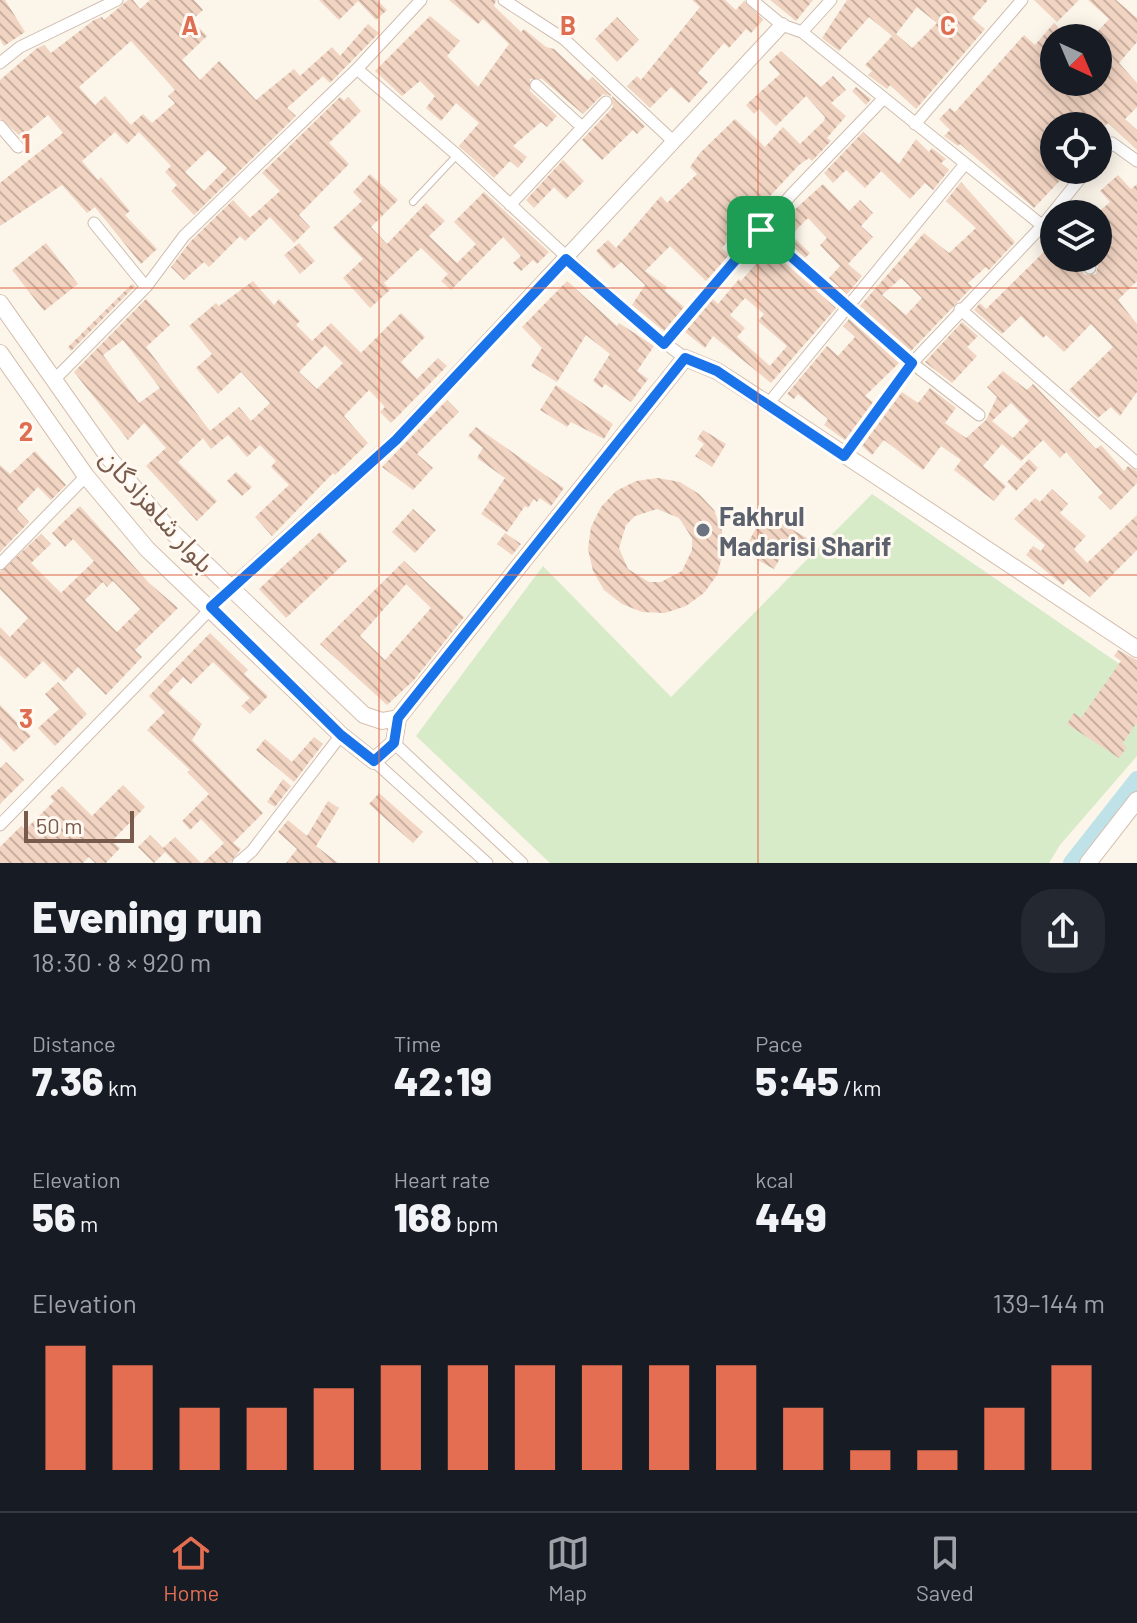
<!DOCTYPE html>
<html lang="en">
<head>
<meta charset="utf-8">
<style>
  :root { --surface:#171b24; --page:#242831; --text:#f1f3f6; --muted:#9ea1a6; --line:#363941; --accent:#e36e52 }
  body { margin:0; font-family:Barlow,"Noto Sans Arabic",sans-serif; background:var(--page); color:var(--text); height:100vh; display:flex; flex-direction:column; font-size:30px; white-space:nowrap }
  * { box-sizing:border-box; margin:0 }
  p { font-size:26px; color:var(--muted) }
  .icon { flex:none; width:44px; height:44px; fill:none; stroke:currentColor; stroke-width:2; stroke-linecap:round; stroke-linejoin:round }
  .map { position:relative; height:863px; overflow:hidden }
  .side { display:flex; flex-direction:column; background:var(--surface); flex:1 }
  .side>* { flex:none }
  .needle { width:52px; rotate:136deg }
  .buttons { position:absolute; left:1040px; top:24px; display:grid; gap:16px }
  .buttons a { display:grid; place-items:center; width:72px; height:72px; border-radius:50%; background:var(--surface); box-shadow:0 4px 20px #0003; font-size:40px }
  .scale { position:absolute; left:24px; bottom:20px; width:110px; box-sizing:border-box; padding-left:8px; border:4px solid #785b4d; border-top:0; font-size:22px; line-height:28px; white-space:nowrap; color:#785b4d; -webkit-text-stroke:6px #fff9f1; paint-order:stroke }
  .pin { position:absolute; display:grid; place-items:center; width:68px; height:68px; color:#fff; margin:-34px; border-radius:16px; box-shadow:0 4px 12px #0006 }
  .round { display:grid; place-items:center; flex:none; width:84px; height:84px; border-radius:32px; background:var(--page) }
  .summary { display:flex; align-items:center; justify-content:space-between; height:136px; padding:0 32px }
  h1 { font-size:44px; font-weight:800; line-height:60px }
  .metrics { display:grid; grid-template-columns:repeat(3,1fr); gap:12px; height:136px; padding:8px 32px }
  .metrics div { display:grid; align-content:center }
  .metrics b { font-size:40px; font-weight:800 }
  .metrics small { font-size:22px; font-weight:400 }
  .metrics p { font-size:22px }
  .chart { height:224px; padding:16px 32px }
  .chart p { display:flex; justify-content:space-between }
  .chart svg { width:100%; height:144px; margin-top:8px; stroke:var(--accent); stroke-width:6 }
  .dock { display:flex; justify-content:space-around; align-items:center; height:112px; border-top:2px solid var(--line); background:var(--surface); font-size:22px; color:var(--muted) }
  .dock a { display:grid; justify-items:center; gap:4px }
  .dock .on { color:var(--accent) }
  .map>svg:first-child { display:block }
  .green { fill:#d7ebc8 }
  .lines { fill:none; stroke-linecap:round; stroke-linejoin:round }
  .canal { stroke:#bee2e7; stroke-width:16 }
  .building { fill:url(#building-back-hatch); fill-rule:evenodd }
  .service-casing { stroke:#cfbdaf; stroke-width:8 }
  .minor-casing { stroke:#cfbdaf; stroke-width:13 }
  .tertiary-casing { stroke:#cfbdaf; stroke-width:16 }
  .secondary-casing { stroke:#d5bfaf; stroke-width:18 }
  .service { stroke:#fff; stroke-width:6 }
  .minor { stroke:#fff; stroke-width:11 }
  .tertiary { stroke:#fff; stroke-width:14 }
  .secondary { stroke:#fff; stroke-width:16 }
  .route-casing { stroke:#fff; stroke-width:16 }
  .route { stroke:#1a73e8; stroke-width:10 }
  .grid { fill:none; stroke:#de6d52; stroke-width:2; stroke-opacity:0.55 }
  .worship-dot { fill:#6b7280; stroke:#fff9f1; stroke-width:3 }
  .labels { text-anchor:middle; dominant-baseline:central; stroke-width:6; stroke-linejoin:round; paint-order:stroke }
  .street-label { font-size:26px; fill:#785b4d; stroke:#fff9f1 }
  .worship-label { font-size:26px; font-weight:bold; fill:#5b616d; stroke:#fff9f1; text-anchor:start }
  .grid-label { font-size:26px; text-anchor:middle; font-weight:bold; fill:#de6d52; stroke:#fff9f1; stroke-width:6; stroke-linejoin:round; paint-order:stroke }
</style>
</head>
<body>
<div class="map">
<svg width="1137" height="863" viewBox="0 0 1137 863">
  <defs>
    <pattern id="building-back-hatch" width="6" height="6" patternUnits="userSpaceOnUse" patternTransform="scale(2)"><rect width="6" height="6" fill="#f2d4c2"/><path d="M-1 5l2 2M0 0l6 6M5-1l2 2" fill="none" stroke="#c9afa0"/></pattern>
  </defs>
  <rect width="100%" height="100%" fill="#fcf5ea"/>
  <!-- green -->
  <path class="green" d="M872 494 1137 676V756L1060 845 1049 863H550L416 736 543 566 671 697Z"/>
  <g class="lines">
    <!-- canal -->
    <path class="canal" d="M1071 863 1137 779"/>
  </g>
  <!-- building -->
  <path class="building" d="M0 0H5L25 32 4 46 0 39Z
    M128 0H133L140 9 150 0H194L203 10 192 20 207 36 182 60 200 80 219 61 256 100 294 69 300 76 332 47 340 56 368 24 379 33 330 83 323 76 287 108 296 116 194 215 171 191 177 185 165 172 171 166 139 132 127 144 115 132 82 161 98 180 101 177 113 191 130 211 125 215 157 249 141 264 95 207 87 213 62 185 0 226V183L63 133 48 115 21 137 0 118V80L36 49 44 45 51 53 94 20 102 17 104 20ZM131 41 175 90 168 96 175 103 152 123 143 114 131 125 105 96 95 105 79 87ZM208 150 227 168 204 191 185 172Z
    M319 0H377L387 10 376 20 358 1 339 20Z
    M449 0H496L494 6 521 32 524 29 546 47 554 49 588 81 592 77 612 96 603 94 583 114 542 79H530V91L557 116 547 127 541 122 513 146 527 157 518 168 510 161 494 178 459 146 479 123 456 103 441 121 426 108 435 96 420 81 402 96 375 71 430 16 460 41 447 56 478 87 509 44 483 19 478 24Z
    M692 0H725L736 10 744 1 763 20 751 33 746 29 729 48 724 43 698 73 708 82 689 103 671 87 650 108 627 86 637 76 641 80 700 7Z
    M770 0H813L796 21Z
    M847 0H988L972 18 985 29 916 109 890 85 887 89 868 75 872 71 865 65 892 36 869 17 839 51 822 38ZM917 7 937 23 912 48 896 34Z
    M1034 0H1079L1057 22Z
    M1088 0H1116L1137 18V42L1119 63 1137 83V107L1125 119 1137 130V150L1108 123 1105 126H1054V170H1070L1034 208 960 144 958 146 944 136 950 130 939 119 950 108 955 112 1024 35 1035 45 1054 23 1068 38H1054V82H1098V31L1109 19Z
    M617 17 639 40 617 62 595 39Z
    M781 51 821 87 833 76 846 90 831 103 846 116 827 138 831 141 812 161 809 158 799 165 770 196 775 201 756 223 750 217 732 236 722 248 729 255 706 281 670 246 645 271 667 287 665 291 684 307 664 331 632 305 645 285 621 262 613 269 596 251 608 240 616 248 661 196 667 203 697 174 690 167 700 153 735 119 765 147 783 127 800 144 824 121 825 117 806 96 776 126 759 109 754 114 746 105 780 74 769 62Z
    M856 87 871 99 866 105 852 91Z
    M612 96 645 126 637 134 633 130 602 160 582 140 613 107Z
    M340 97 344 101 348 97 361 111 329 143 349 164 299 215 310 227 294 243 270 217 245 241 240 236 209 267 204 262 184 280 171 267 190 242 233 200 250 218 280 191 262 173Z
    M863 132 899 164 916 139 929 152 932 148 946 159 941 163 949 170 933 190 925 183 910 199 881 171 865 188 846 170 833 183 824 173Z
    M563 160 584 181 566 199 554 187 534 208 526 200Z
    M370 174 398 200 371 227 387 244 426 203 445 221 429 236 457 263 476 244 454 222 484 192 549 252 537 264 533 260 521 271 513 263 521 256 503 237 451 290 441 281 448 274 421 248 384 283 390 290 370 308 343 278 363 259 333 228 362 201 353 192Z
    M1118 175 1131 189 1137 184V281L1118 300 1137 324V392L1120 416 1111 407 1098 418 1069 390 1113 347 1091 324 1064 352 1046 335 1043 338 1021 316 1002 334 974 310 980 303 986 309 1053 243 1054 258H1070L1085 275 1096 274 1098 266 1091 258H1098V213L1110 202 1100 191Z
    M961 182 1015 242 989 270 986 267 968 283 972 287 911 351 860 306 924 233 949 253 976 228 946 201ZM901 278 922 298 906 315 882 295Z
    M823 184 849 211 860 200 873 213 861 226 873 237 848 264 862 276 847 294 829 278 840 266 820 245 827 238 808 218 791 235 810 253 805 258 773 229Z
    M46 243 78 284 44 311 12 270Z
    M299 243 315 261 300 274 284 255Z
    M769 249 836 308 771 383 713 336 705 348 685 332 713 299 718 304 739 279 741 281ZM745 298 764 314 758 321 787 346 770 366 737 337 745 328 730 315Z
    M253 281 274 305 279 299 300 321 296 325 312 341 331 323 361 353 401 313 425 337 401 362 417 379 438 358 447 366 391 423 380 412 385 407 369 390 344 416 368 443 335 475 333 473 272 536 255 517 289 485 271 467 276 461 260 445 247 457 228 435 211 449 203 438 178 462 217 501 197 521 146 466 166 448 144 423 128 440 74 372 146 299 170 325 146 347 210 431 239 407 251 421 270 403 241 372 218 394 196 368 212 354 189 326 216 303 219 306ZM123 340 160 388 139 403 103 355ZM325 345 343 363 317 389 299 372Z
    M567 281 617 326 619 323 654 346 637 371 648 379 631 402 605 384 602 388 593 381 610 354 586 335 557 382 531 366 542 348 522 327Z
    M132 284 135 286 71 351 68 347Z
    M849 319 899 363 865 396 873 402 845 440 824 425 828 419 798 394 794 399 787 394 827 346 838 356 855 337 843 326Z
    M962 322 978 336 967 347 977 356 952 383 925 362Z
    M1003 371 1027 390 1033 384 1096 449 1101 445 1124 471 1128 466 1137 471V483L1111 510 1098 497 1103 493 1066 452 1060 458 1043 440 1021 461 1002 444 983 466 1006 486 994 501 954 470 961 460 941 446 923 470 884 440 872 455 862 446 902 392 918 403 930 388 956 408 945 423 966 438 986 420 997 397 987 387ZM1011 403 1029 421 1013 438 992 421Z
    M556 385 613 424 604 439 571 422 567 427 540 410Z
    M447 400 459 412 417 454 433 468 413 490 382 467Z
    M476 427 564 488 551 506 540 498 537 502 534 499 528 508 525 506 507 532 481 514 505 478 477 458 483 448 468 436Z
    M703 430 726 444 712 467 695 456 704 444 697 439Z
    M35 451 66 485 51 500 38 487 17 509 29 522 0 552V465L10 474Z
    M1029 459 1038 468 1016 491 1007 482Z
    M236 472 252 487 242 496 227 481Z
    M658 478 680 482 699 494 714 510 722 531 723 553 717 575 704 593 686 606 665 613 642 612 622 604 604 590 593 571 588 549 591 527 601 507 616 491 636 481ZM657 509 679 518 692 538V550L682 571 661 582H649L628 569 619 548 626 525 635 516Z
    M1052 489 1068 504 1060 513 1086 536 1074 549 1087 563 1137 515V550L1090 597 1068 579 1063 585 1026 555 1033 546 1041 551 1045 545 1014 519 1035 498 1040 502Z
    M80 506 149 583 178 608 135 650 142 657 106 695 78 667 64 682 43 661 25 679 0 655V627L10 637 28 618 0 589V572L41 534 51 544 31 563 61 593 94 561 73 539 65 547 52 533ZM113 581 140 609 117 632 85 600 103 582 107 587Z
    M413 509 436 530 415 553 392 532Z
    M760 521 774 529 779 522 807 538 796 553 787 546 774 569 743 552Z
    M320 532 347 561 286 618 259 589Z
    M505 533 521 544 512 555 497 544Z
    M404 561 464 617 414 680 387 705 320 644ZM406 584 431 608 385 660 360 636Z
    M210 633 248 670 244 674 268 696 250 714 241 706 250 698 213 662 191 684 183 677 168 693 202 724 192 740 263 813 233 843 241 849 230 863H203L224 843 201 819 190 830 182 821 209 794 187 772 190 770 147 730 165 712 149 696Z
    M1118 650 1137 660V722L1122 744 1127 747 1119 758 1067 724 1074 713 1081 718 1121 661 1114 656Z
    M58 682 87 714 55 746 38 728 59 709 45 694Z
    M0 705 31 736 14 752 0 737Z
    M314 737 323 744 294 782 256 750 265 739 292 762Z
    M6 762 24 780 0 804V768Z
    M283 779 291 786 275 807 267 802Z
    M123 785 145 807 112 841 120 848 106 863H95L89 857 83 863H0V847L21 826 25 830 54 801 50 797 62 786 92 816Z
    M379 793 423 832 413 843 369 804Z
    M328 801 339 808 316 846 338 863H286L297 849 278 832 288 820 307 836Z
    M150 835 163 848 175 837 201 863H176L165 852 154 863 138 847Z"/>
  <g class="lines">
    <defs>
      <path id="service" d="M413 202 457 155"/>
      <path id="minor" d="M504 0 564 39 673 141
        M752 0 782 25 802 32 1054 235
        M802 32 831 0
        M0 63 20 47 117 0
        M357 69 457 155 638 323 685 358
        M536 85 582 127
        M915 124 1022 0
        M0 126 18 147
        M1098 158 1112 143 1137 161
        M510 205 606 102
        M94 223 146 287
        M761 230 912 363 979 415
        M1078 258 1090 268
        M960 309 1137 463
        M664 344 792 194 884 98
        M53 381 146 287 184 236 357 69 421 0
        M768 404 965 164
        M844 456 912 363 1042 226 1087 170
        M0 564 86 476
        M394 743 522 863
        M374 761 487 863
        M0 825 230 589
        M238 863 252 851 341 735"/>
      <path id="tertiary" d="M230 589 396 440 782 25"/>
      <path id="secondary" d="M0 303 109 458 166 526 364 715 382 721 398 718
        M0 353 86 476 147 549 341 735 374 761 394 743 398 718
        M398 718 685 358 717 371 768 404 1137 649
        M1088 863 1137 800"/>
    </defs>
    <!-- service casing -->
    <use href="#service" class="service-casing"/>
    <!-- minor casing -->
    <use href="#minor" class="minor-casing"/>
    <!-- tertiary casing -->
    <use href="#tertiary" class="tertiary-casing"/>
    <!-- secondary casing -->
    <use href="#secondary" class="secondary-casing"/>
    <!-- service -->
    <use href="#service" class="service"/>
    <!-- minor -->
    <use href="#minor" class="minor"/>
    <!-- tertiary -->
    <use href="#tertiary" class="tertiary"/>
    <!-- secondary -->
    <use href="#secondary" class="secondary"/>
  </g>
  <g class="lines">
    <defs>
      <path id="route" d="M761 230 912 363 844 456 717 371 685 358 398 718 394 743 374 761 341 735 211 607 396 440 566 259 664 344Z"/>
    </defs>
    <!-- route casing -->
    <use href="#route" class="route-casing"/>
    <!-- route -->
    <use href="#route" class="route"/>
  </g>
  <!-- grid -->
  <path class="grid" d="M379 0V863M758 0V863M0 288H1137M0 575H1137"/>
  <!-- markers -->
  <circle class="worship-dot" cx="703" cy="530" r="8"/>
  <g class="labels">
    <!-- street labels -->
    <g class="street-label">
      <text transform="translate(158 510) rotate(48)">بلوار شاهزادگان</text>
    </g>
    <!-- worship labels -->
    <g class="worship-label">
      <text x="719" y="515">Fakhrul<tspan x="719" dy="30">Madarisi Sharif</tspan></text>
    </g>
  </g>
  <g class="grid-label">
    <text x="190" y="35">A</text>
    <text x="568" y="35">B</text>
    <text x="948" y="35">C</text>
    <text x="26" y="153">1</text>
    <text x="26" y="441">2</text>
    <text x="26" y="728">3</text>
  </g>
</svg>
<div class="buttons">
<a><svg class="needle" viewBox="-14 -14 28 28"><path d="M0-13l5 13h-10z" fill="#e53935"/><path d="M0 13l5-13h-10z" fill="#9ea1a6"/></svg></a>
<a><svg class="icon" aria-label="locate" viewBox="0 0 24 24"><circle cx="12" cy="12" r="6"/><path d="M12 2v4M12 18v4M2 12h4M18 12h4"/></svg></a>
<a><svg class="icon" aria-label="layers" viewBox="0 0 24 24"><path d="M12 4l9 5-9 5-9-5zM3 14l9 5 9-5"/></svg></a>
</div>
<div class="scale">50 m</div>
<div class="pin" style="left:761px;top:230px;background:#1e9e55"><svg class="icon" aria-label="arrive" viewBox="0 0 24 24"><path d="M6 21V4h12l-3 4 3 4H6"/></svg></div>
</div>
<section class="side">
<div class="summary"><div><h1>Evening run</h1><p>18:30 · 8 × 920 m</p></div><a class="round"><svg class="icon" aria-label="share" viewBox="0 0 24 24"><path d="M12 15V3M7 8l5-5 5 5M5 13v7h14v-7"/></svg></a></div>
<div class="metrics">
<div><p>Distance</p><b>7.36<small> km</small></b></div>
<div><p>Time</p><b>42:19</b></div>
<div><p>Pace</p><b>5:45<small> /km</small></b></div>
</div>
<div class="metrics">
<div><p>Elevation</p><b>56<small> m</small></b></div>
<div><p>Heart rate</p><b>168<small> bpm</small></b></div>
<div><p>kcal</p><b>449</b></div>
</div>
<div class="chart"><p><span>Elevation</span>139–144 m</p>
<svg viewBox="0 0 160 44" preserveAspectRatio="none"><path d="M5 44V6M15 44V12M25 44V25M35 44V25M45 44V19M55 44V12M65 44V12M75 44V12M85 44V12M95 44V12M105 44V12M115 44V25M125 44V38M135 44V38M145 44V25M155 44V12"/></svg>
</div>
</section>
<nav class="dock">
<a class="on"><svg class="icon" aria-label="home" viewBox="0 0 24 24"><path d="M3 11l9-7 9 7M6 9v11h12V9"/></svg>Home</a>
<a><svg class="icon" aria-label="map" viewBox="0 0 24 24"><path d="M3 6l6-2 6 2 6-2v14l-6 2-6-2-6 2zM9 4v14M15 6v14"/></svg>Map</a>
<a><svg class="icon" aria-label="saved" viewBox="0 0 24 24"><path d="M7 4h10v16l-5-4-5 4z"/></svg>Saved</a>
</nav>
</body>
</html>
